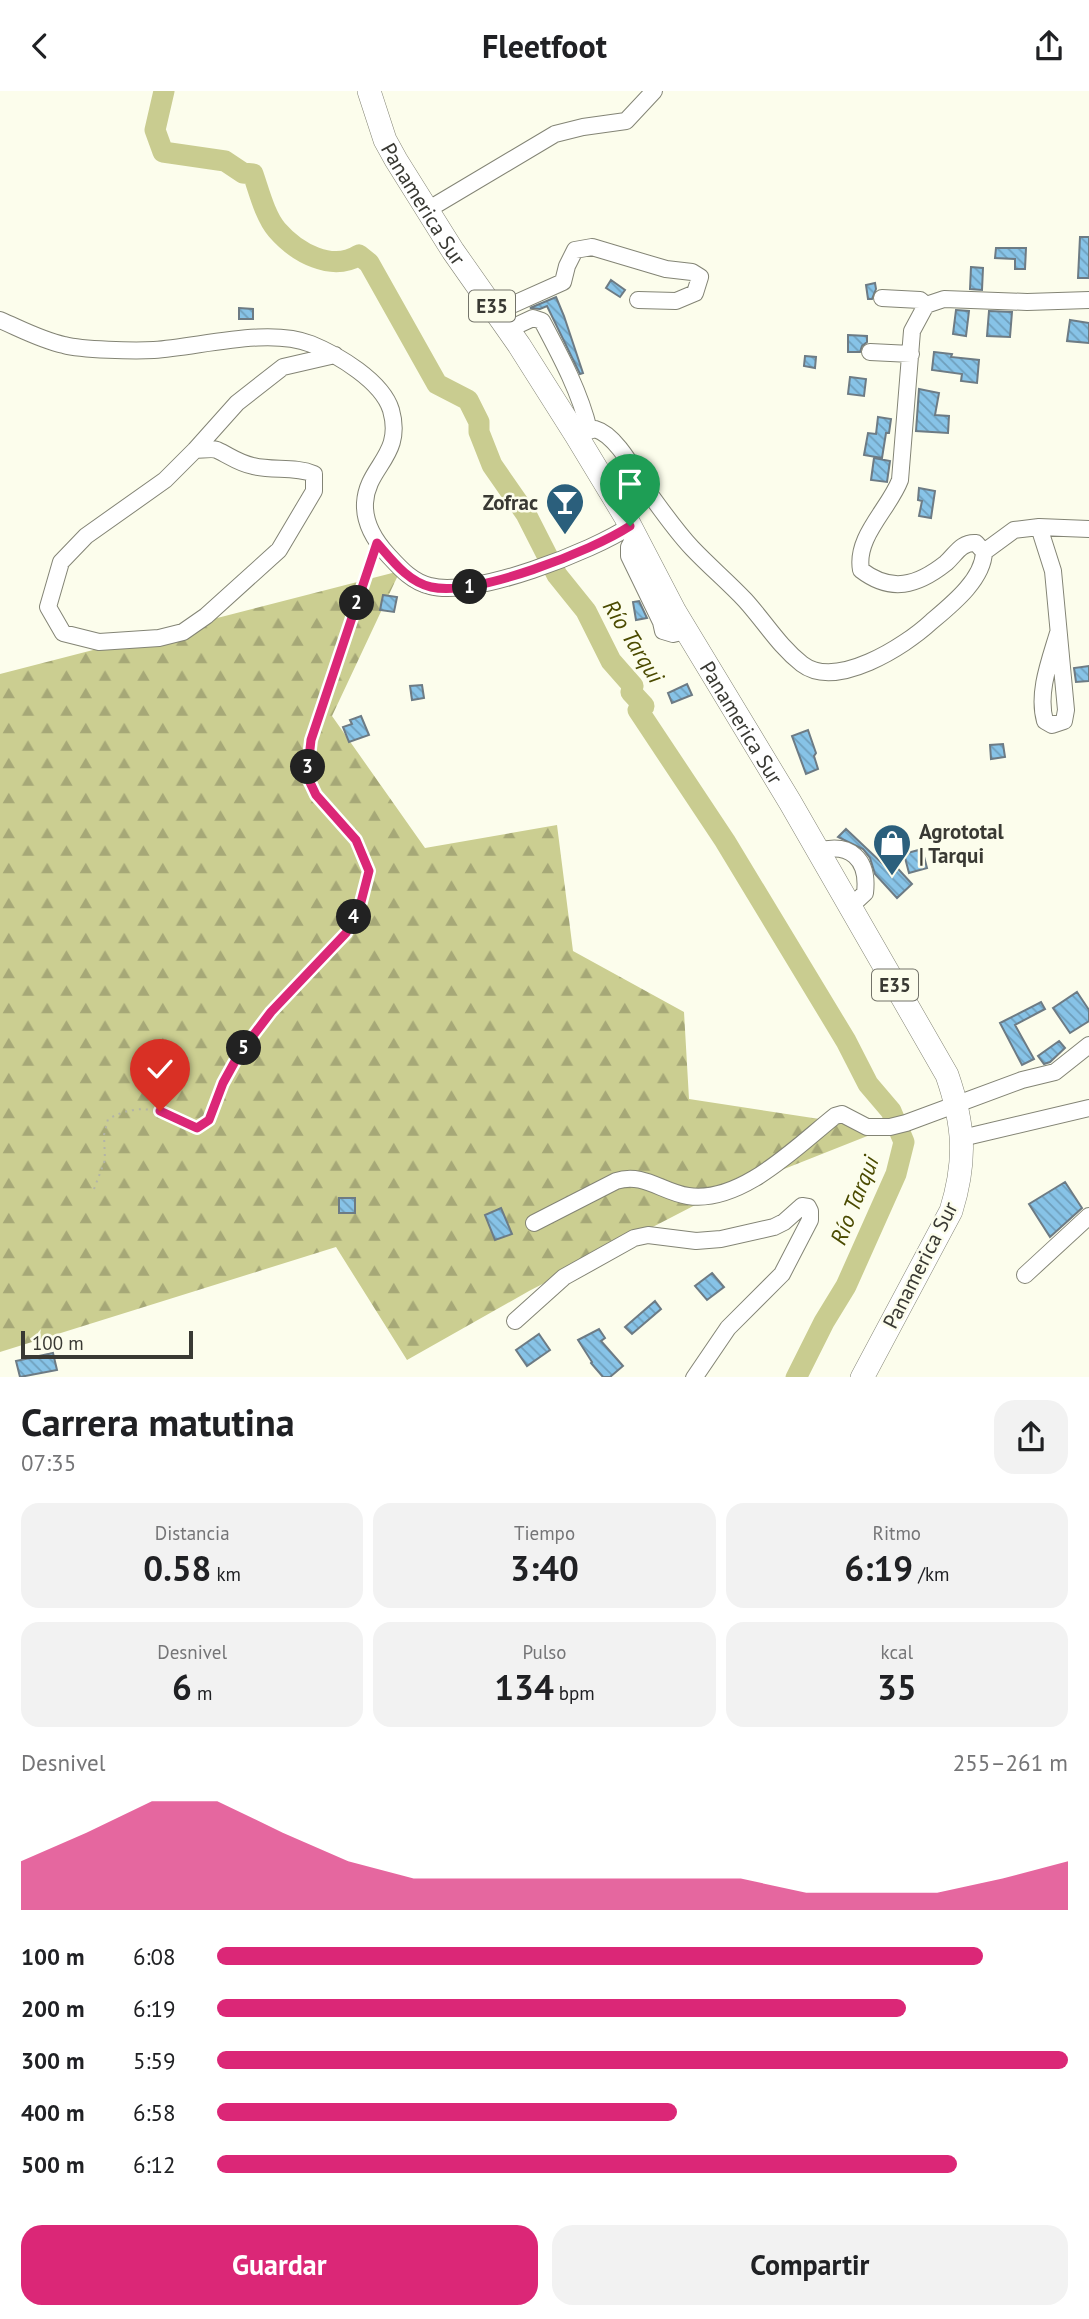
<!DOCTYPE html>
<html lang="es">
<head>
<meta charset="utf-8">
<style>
  :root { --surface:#fff; --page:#f2f2f2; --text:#202124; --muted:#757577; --accent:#db2777 }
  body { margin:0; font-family:"PT Sans",sans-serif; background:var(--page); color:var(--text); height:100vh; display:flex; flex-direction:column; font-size:26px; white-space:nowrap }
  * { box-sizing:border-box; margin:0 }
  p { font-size:23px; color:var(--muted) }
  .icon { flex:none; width:38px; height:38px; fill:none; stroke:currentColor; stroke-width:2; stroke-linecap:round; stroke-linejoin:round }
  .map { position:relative; height:1286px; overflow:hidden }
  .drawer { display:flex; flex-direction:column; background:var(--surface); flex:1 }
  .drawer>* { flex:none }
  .scale { position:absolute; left:21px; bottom:18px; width:172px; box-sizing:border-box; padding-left:7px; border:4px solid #393933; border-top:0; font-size:19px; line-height:24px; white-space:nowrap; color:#393933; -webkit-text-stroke:5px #fcfdec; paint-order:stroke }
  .pin { position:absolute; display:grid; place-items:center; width:60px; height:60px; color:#fff; margin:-72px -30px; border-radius:50% 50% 50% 0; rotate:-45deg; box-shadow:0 0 7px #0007 }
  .pin .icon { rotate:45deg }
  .km { position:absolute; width:35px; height:35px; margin:-18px; border-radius:50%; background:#222; color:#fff; font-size:19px; line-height:35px; text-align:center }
  .round { display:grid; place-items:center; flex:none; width:74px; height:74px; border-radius:21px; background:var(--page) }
  .headline { display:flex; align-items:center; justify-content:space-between; height:119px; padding:0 21px }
  h1 { font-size:38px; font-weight:800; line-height:52px }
  .metrics { display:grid; grid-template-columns:repeat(3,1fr); gap:10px; height:119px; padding:7px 21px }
  .metrics div { display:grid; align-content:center; border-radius:18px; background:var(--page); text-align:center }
  .metrics b { font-size:35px; font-weight:800 }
  .metrics small { font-size:19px; font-weight:400 }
  .metrics p { font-size:19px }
  .chart { height:196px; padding:14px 21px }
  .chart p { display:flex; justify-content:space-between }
  .chart svg { width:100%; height:126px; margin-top:7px; fill:var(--accent); opacity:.7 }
  .cta { display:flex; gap:14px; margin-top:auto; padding:14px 21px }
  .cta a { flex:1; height:80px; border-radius:21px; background:var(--accent); color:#fff; font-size:28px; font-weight:800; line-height:80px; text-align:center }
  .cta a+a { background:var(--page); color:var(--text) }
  ul { padding:0 21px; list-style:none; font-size:23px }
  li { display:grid; grid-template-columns:112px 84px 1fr; align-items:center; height:52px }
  li i { height:18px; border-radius:9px; background:var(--accent) }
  header { display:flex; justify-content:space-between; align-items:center; height:91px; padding:0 21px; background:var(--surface); font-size:32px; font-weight:800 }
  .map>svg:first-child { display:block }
  .forest { fill:url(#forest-firs) }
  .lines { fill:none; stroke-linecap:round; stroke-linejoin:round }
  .river { stroke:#c9cc90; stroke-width:21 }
  .building { fill:url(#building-back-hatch); stroke:#6d7b84; stroke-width:2 }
  .minor-casing { stroke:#838475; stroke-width:18 }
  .highway-casing { stroke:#838475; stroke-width:24 }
  .path { stroke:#b3b4a7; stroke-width:2; stroke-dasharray:2 5; stroke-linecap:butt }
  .minor { stroke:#fff; stroke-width:16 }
  .highway { stroke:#fff; stroke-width:23 }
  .route-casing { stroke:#fff; stroke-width:14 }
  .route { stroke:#db2777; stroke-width:9 }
  .labels { text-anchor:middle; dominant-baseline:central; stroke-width:5; stroke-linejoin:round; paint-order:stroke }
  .shield { fill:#fcfdec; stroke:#74746a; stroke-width:2 }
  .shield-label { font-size:19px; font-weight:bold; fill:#393933 }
  .street-label { font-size:21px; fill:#393933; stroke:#fcfdec }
  .poi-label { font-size:21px; font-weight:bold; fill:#393933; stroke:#fcfdec; text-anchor:end }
  .water-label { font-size:23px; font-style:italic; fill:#4b4b00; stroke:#fcfdec }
</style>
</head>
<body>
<header><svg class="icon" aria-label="back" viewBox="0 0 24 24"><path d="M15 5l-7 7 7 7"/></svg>Fleetfoot<svg class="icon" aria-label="share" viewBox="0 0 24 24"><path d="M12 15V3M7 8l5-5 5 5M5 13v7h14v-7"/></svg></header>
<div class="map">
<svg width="1089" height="1287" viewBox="0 0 1089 1287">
  <defs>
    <pattern id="forest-firs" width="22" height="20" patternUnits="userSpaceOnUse" patternTransform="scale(1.75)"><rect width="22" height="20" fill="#cbce91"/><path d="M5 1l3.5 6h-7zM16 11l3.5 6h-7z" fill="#a6a877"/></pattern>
    <pattern id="building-back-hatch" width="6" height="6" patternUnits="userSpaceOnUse" patternTransform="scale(1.75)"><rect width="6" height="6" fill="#87c3e7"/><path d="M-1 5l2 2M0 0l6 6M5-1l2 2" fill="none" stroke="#6f9fbc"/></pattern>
  </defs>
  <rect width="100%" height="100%" fill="#fcfdec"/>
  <!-- forest -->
  <path class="forest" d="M400 480 332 625 425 757 557 734 573 860 684 921 689 1008 885 1038 701 1111 529 1200 407 1269 336 1156 0 1261V583Z"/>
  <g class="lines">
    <!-- river -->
    <path class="river" d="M164 0 155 39 163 61 225 70 243 82 253 83C259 100 265 125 277 139 297 162 332 181 359 164L369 172 437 293 468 309 479 331V341L492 374 526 423 557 484 586 520 611 570 633 595 631 601 644 615 638 619 725 750 846 950 868 993 891 1020 904 1051 896 1083 846 1195 824 1231 796 1287"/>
  </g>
  <!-- building -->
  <path class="building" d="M1080 146H1089V187H1078Z
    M996 157H1026L1025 178H1015V168L995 167Z
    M971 176 983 177 982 199 970 198Z
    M611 189 625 199 620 206 606 197Z
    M875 192 876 198 872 208H868L866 194Z
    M556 206 564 225 583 282 580 283 547 215 540 218 530 217Z
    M239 217 253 218V228H239Z
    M956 219 969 220 966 245 953 243Z
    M989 220 1012 221 1010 246 987 245Z
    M1070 229 1089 232V252L1067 250Z
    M848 244 867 245V251L862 255 860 261H848Z
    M934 261 952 263 951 266 979 269 977 292 961 290 962 283 932 279Z
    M805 265 816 266 815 277 804 275Z
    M850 286 866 288 864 305 848 303Z
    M919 298 939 302 935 324 949 325 948 342 916 340Z
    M878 326 891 328 889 342H886L882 367 864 364 868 342 876 343Z
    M874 367 890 370 887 391 871 389Z
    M919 397 935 400 931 427 919 425 922 410 918 409Z
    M383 504 397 506 394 521 380 519Z
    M639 510 647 527 636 529 633 511Z
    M1089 575V590L1076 591 1074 577Z
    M687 593 692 604 672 612 668 602Z
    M422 594 424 607 412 609 410 595Z
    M361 625 369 644 349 651 343 636 352 633 350 629Z
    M808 639 816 662 814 665 818 678 806 683 792 645Z
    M1003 653 1005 666 991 668 990 654Z
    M846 738 885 775 890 769 912 793 897 807 875 783 870 767 863 758 838 746Z
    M922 758 927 777 909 782 904 763Z
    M1077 901 1089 919V930L1070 942 1053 917Z
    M1041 911 1045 918 1015 934 1034 968 1022 974 1000 932Z
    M1059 950 1065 957 1050 971 1044 973 1038 965Z
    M1065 1091 1082 1117 1050 1146 1029 1113Z
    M339 1107H355V1122H339Z
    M501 1117 512 1143 495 1149 485 1124Z
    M712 1182 724 1196 707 1209 695 1195Z
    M655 1210 661 1218 632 1243 625 1236Z
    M599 1238 605 1247 601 1250 623 1275 610 1286H603L591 1272 592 1271 578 1249Z
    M539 1243 550 1259 527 1275 516 1259Z
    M53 1262 57 1279 20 1286 16 1270Z"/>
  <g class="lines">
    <defs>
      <path id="minor" d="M429 118 555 43 583 36 626 30 654 0
        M882 207 920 209 926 214
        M496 221 563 191 567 175 575 159 592 156 666 178 692 181 700 186 695 202 676 210 638 209
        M0 229C21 238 41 249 64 254 82 259 134 260 154 259 200 256 268 236 311 253 338 264 382 290 391 319 404 365 367 375 365 412 364 432 376 451 388 464 400 477 412 491 430 495 474 507 593 460 630 435
        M507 239 533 227 542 230C560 264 580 301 589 339
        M870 261 911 263
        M576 344 595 338C617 344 636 383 649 402 663 421 676 440 692 457 709 475 728 491 745 509 765 531 779 555 802 573 836 599 904 556 931 531 951 514 983 489 984 461L976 452C961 451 956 463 946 472 917 495 891 502 861 479 855 446 889 418 900 389L912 240 926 214 944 208 1027 211 1089 209
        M195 359C202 359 212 357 217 359 230 365 238 372 253 375 273 380 295 375 314 383V400L279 459 206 525 183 541 159 547 99 551 63 542 48 516 61 471 86 445 165 389 195 359 237 312 283 276 335 264
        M1039 436 1053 480 1066 619 1064 630 1052 634 1045 630C1037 602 1050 569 1058 542
        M635 445 629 456V465L661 531 663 540 673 543 686 540
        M984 461 1014 439 1039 436 1089 438
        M818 760C850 751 869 768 865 802L850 816
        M962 1047 1089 1017
        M534 1132 616 1090C643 1081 662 1101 688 1105 741 1113 796 1056 835 1025L842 1023 867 1036H890L906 1032 1022 989 1055 981 1089 954
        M1025 1184 1089 1125
        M515 1230 564 1186 634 1147 648 1144 696 1150 721 1148 774 1136 784 1131 802 1115 808 1116 810 1120V1129L782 1183 728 1237 694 1287"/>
      <g id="highway">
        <path id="s1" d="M369 0 385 49 396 69 453 160 519 254 576 344 625 425 675 521 790 711 947 984C964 1033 967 1069 951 1120L862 1287"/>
      </g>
    </defs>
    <!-- minor casing -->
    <use href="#minor" class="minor-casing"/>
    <!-- highway casing -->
    <use href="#highway" class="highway-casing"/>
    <!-- path -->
    <path class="path" d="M94 1098 105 1069 104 1044 108 1028C144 1009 163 1021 197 1037L210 1029 223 992 239 963 271 921 346 842 361 811 369 780 356 749 316 704 307 685 311 649 372 467"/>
    <!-- minor -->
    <use href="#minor" class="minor"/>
    <!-- highway -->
    <use href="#highway" class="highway"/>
  </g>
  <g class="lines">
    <defs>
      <path id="route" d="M160 1020 197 1037 209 1029 223 992 239 963 271 921 346 842 361 811 369 780 356 749 316 704 307 685 311 649 377 452C392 469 408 491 431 496 475 506 592 460 630 435"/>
    </defs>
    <!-- route casing -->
    <use href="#route" class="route-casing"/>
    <!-- route -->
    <use href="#route" class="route"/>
  </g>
  <!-- icons -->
  <defs>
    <symbol id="bar-pin" viewBox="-11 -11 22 30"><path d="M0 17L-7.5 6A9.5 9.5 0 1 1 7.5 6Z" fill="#2b5f7c" stroke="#fcfdec"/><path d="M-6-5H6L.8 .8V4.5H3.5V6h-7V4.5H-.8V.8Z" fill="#fff"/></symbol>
    <symbol id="shop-pin" viewBox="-11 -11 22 30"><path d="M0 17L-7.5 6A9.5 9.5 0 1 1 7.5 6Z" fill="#2b5f7c" stroke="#fcfdec"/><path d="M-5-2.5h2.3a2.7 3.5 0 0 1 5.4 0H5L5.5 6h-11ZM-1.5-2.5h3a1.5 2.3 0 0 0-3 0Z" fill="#fff"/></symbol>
  </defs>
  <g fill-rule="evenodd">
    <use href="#bar-pin" x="543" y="389" width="44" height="60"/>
    <use href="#shop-pin" x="870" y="730" width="44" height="60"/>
  </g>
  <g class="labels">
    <!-- shield labels -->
    <g class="shield">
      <rect x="469" y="199.5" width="46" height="31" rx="5"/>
      <rect x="872" y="878.5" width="46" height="31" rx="5"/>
    </g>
    <g class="shield-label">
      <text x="492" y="215">E35</text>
      <text x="895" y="894">E35</text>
    </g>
    <!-- street labels -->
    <g class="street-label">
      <text stroke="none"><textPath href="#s1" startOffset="126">Panamerica Sur</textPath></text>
      <text stroke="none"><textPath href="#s1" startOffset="735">Panamerica Sur</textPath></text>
      <text transform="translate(920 1174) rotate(-63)">Panamerica Sur</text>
    </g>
    <!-- poi labels -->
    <g class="poi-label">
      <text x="538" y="411">Zofrac</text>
      <text x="919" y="740" text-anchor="start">Agrototal<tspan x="919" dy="24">| Tarqui</tspan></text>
    </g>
    <!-- water labels -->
    <g class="water-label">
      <text transform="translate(634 550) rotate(58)">Río Tarqui</text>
      <text transform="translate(854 1109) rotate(-68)">Río Tarqui</text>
    </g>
  </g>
</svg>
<div class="scale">100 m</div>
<div class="pin" style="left:630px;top:435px;background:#1e9e55"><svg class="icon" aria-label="arrive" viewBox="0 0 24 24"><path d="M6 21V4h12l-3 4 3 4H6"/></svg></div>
<div class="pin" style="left:160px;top:1020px;background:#d93025"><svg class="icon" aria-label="check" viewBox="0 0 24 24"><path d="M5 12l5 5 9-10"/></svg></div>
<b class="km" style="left:470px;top:496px">1</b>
<b class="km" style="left:357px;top:512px">2</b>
<b class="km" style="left:308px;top:676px">3</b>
<b class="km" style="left:354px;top:826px">4</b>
<b class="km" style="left:244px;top:957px">5</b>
</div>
<section class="drawer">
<div class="headline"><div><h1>Carrera matutina</h1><p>07:35</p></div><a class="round"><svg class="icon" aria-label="share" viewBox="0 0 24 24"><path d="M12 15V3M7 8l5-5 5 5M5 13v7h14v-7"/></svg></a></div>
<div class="metrics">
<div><p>Distancia</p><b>0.58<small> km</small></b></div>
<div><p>Tiempo</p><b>3:40</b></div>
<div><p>Ritmo</p><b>6:19<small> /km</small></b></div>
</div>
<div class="metrics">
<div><p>Desnivel</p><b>6<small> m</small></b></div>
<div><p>Pulso</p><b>134<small> bpm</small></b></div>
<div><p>kcal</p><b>35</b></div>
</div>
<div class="chart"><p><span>Desnivel</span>255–261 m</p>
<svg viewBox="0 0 160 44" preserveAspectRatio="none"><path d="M0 44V27L10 17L20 6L30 6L40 17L50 27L60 33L70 33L80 33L90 33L100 33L110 33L120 38L130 38L140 38L150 33L160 27V44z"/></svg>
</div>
<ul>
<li><b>100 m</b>6:08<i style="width:90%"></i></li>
<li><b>200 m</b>6:19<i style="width:81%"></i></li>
<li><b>300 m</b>5:59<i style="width:100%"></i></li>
<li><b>400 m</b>6:58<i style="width:54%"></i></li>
<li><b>500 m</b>6:12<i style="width:87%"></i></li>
</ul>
<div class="cta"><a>Guardar</a><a>Compartir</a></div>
</section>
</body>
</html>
